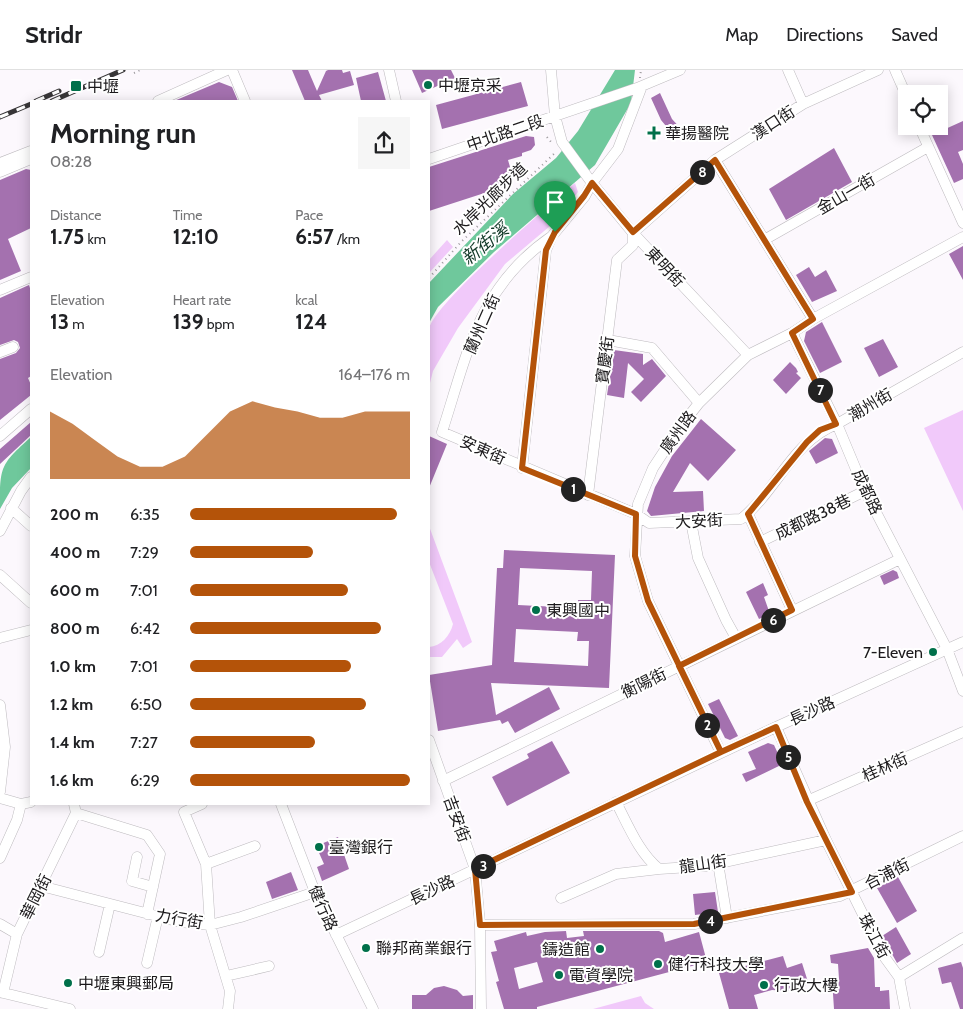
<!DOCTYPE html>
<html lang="en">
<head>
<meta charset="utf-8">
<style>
  :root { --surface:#fff; --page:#f6f6f6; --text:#202124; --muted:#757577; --line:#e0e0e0; --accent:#b45309 }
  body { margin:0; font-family:Cabin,"Noto Sans TC",sans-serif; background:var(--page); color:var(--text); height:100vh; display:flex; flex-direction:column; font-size:19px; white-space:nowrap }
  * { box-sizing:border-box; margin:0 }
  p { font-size:16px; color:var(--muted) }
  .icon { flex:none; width:28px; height:28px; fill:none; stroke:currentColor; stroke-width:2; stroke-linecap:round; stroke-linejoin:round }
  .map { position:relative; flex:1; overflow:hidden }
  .drawer { position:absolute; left:30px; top:30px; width:400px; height:705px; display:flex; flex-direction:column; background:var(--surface); border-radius:0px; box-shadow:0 2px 12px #0003 }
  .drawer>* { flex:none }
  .fabs { position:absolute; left:898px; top:15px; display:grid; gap:10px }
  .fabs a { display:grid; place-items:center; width:50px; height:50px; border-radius:0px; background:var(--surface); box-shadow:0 2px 12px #0003; font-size:25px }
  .pin { position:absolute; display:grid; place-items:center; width:42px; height:42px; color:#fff; margin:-51px -21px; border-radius:50% 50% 50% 0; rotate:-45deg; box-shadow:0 0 5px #0007 }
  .pin .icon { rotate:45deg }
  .km { position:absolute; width:25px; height:25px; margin:-12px; border-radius:50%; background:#222; color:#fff; font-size:14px; line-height:25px; text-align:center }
  .round { display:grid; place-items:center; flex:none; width:52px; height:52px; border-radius:0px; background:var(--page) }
  .headline { display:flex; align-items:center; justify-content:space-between; height:85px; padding:0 20px }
  h1 { font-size:28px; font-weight:800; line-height:38px }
  .metrics { display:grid; grid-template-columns:repeat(3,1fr); gap:8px; height:85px; padding:5px 20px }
  .metrics div { display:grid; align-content:center }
  .metrics b { font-size:21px; font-weight:800 }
  .metrics small { font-size:14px; font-weight:400 }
  .metrics p { font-size:14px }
  .chart { height:140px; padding:10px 20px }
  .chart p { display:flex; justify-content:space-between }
  .chart svg { width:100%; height:90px; margin-top:5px; fill:var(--accent); opacity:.7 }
  ul { padding:0 20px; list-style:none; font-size:16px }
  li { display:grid; grid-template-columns:80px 60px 1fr; align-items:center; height:38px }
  li i { height:12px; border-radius:6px; background:var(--accent) }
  header { display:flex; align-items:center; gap:30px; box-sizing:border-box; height:70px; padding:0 25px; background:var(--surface); border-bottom:1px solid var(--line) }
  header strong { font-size:24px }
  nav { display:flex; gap:28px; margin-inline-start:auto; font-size:18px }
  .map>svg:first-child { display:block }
  .green { fill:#f1c9fa }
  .water { fill:#6fc89c }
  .building { fill:#a471af; fill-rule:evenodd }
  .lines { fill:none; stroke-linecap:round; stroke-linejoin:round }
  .minor-casing { stroke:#bebbbf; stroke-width:11 }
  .path { stroke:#9b989c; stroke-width:2; stroke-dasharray:1 4; stroke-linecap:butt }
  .minor { stroke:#fff; stroke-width:10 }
  .rail-casing { stroke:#383638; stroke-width:5 }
  .rail { stroke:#fff; stroke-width:3; stroke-dasharray:9; stroke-linecap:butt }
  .route-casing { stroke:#fff; stroke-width:10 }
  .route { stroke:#b45309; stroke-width:6 }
  .poi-dot { fill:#00704a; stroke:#fff; stroke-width:2 }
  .labels { text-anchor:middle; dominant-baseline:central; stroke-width:4; stroke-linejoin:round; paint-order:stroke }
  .poi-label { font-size:16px; fill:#1c1a1c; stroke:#fff; text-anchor:start }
  .street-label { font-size:16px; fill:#1c1a1c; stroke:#fff }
  .water-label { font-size:18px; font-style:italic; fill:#113827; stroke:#fff }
</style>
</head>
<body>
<header>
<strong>Stridr</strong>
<nav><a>Map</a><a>Directions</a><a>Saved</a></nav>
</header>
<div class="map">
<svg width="963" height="939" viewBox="0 0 963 939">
  <rect width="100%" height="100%" fill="#fcf8fd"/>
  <!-- green -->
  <path class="green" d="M575 113 578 122 556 151 505 194 458 258 433 301 429 317C429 300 425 275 429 259 434 233 549 136 575 113Z
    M447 170 453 177 429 203V190Z
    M963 340V441L924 358Z
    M429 456 472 572 463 578 457 569 442 587H429V577C441 576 450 566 453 554L429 492Z
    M641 926 645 933 654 939H593Z"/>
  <!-- water -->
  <path class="water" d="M615 0H635L631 33 595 95 494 182 438 237 429 253V213L513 124 556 88 578 61Z
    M31 367V398L12 418 0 439C0 396 0 395 31 367Z"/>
  <!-- building -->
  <path class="building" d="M292 0H308L317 21 326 1 328 0H342L343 3 350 1 354 15 319 25 322 31H305Z
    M412 0H451L455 8 422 23Z
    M378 2 386 31H361L356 8Z
    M219 12 232 17 238 31H174Z
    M521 12 528 36 442 59 436 35Z
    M660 23 672 49 683 61 675 67 661 50 651 28Z
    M963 51V80L958 82 963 94V109L954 113 932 65Z
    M526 66 534 67 535 75 531 80 522 83V86L508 90 512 104 508 105 509 108 501 111 503 117 429 141V97Z
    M834 78 852 112 786 150 769 119Z
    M26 99 31 100V158L8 169 21 201 0 210V110Z
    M963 176V210L949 184Z
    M809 197 815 207 826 200 837 221 812 232 796 205Z
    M29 215 31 221V306L28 308 31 315V325L0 350V289L16 283 20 278 18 272 14 270 0 275V228Z
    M822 252 842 292 820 303 804 271 806 262Z
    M883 269 898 297 879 307 864 278Z
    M614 280 643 284V295L652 289 666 306 641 332 631 322 644 309 628 293 624 328 607 325Z
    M790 292 796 298 798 302 796 303 801 308 786 324 773 310Z
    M701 349 736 380 708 411 690 393 673 422 703 421 704 441 651 446 647 441 655 417 672 386Z
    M31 352V365L0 394V379Z
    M429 366 447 374 429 418Z
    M825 368 832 369 838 383 816 394 809 381Z
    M504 480 615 485 609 618 491 613 496 645 549 617 560 639 515 663 508 651 502 654 500 650 438 661 429 605 492 595 497 498H503ZM520 498 592 501 591 530H578V538L518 535ZM516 559 578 562 577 571H589L588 596 514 592Z
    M893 500 897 502 899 508 884 515 880 506Z
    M763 513 768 525 764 527 770 544 759 549 746 522Z
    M719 629 738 666 730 670 725 668 708 634Z
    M552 671 570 703 507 736 492 707 529 688 527 684Z
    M768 673 774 675 781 690 779 691 781 695 746 712 742 704 756 699 748 682Z
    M338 767 349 799 322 811 317 797 324 794 316 776Z
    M291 802 298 820 272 829 266 812Z
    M898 807 917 841 897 853 877 818Z
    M715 822 718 842 695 845 693 824Z
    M896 857 911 884 897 893 882 866Z
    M566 861 567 868 584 866 583 861H659L663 863 665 872 699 862 707 892 537 937V939H504L496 912 499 911 491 882 497 881 494 871 526 862 527 866 545 862ZM537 892 543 912 519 919 514 898Z
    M868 878 874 888 875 917H880V921L889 920 890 939H834L832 909H839L838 894 831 893 830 885Z
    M783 886 787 898 802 893 808 912 804 918 789 921 772 920 754 925 758 939H729L719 903Z
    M961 892 963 898V939H960L951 912 942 914 938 898Z
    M444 916 457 920 463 926 473 925V939H412V925H426L434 918Z"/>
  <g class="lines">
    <defs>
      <path id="minor" d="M232 0 245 31
        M389 0 396 31
        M551 0 555 46 562 72 592 113 633 163 748 285
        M788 0 803 34
        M895 0 906 25
        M158 31 227 0
        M919 56 963 153
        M429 89 637 18 680 0
        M715 90 813 249
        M0 93 31 81
        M0 102 31 89
        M552 166C478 217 468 282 442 362L636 444 649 453 741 449C777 421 792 371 837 354L963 282
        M764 170 928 77
        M0 220 31 207
        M792 263 837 354 865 421 947 579 963 621
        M608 270 652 278 699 333
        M0 282 13 277
        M0 366 31 339
        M522 398 546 180 552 166 585 126 592 113 618 79 642 16
        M588 425 617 190 633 175V163L715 90 803 34 878 0
        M11 438 31 456
        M748 444 792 540
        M691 452 698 488 726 550 736 568
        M0 461 21 421 31 407
        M760 472 865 421
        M0 505 31 533
        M0 568 31 560
        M0 635 5 677 0 722
        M776 657 826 770 883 885 899 907 905 939
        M429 670 475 799 480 855 481 939
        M721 683 648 531 635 486 638 434 653 398 680 357 699 333 748 285 792 263 813 249 963 167
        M443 711 900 489
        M0 728 21 734 31 732
        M807 731 963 662
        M616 732C628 755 639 783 659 799L706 796 826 770
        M202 734 184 742 206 794 210 855 230 921 228 939
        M281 734 315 822 373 939
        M76 743 147 765 160 784 147 844
        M137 787 132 811 153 817
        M0 788 17 750 21 734
        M718 793 727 848
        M206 794 255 776
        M41 816 180 852 210 855 241 847 315 822
        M561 828 616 804 659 799
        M0 854 17 864
        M480 855 694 854 840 826 963 766
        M336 865 776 657 963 572
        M99 882 110 834
        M147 893 158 846
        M226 906 269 896
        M899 907 963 868
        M0 922 70 939
        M3 923 17 864 76 743 74 734"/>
    </defs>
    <!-- minor casing -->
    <use href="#minor" class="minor-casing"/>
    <!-- path -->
    <path class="path" d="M134 3 140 0
      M640 8 641 0
      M547 67 551 72
      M429 208 461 172 556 82"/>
    <!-- minor -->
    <use href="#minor" class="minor"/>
    <defs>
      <path id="rail" d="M36 31 59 21
        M52 31 123 0
        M0 47 31 34"/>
    </defs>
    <!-- rail casing -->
    <use href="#rail" class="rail-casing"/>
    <!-- rail -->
    <use href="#rail" class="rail"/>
  </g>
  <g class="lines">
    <defs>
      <path id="route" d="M555 162 546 180 522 398 636 444 635 486 648 531 721 682 475 799 480 855 694 854 852 822 807 732 776 657 721 682 679 596 792 540 748 444 807 372 820 360 836 354 792 263 813 249 715 90 633 162 592 113 584 126 555 162"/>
    </defs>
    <!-- route casing -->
    <use href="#route" class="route-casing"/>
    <!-- route -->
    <use href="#route" class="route"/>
  </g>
  <!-- markers -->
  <g class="poi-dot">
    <circle cx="428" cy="15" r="5"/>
    <rect x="70" y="10" width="12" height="12" rx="2.5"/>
    <path d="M651.5 55.5h5v5h5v5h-5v5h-5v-5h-5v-5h5z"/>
    <circle cx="536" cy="540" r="5"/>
    <circle cx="933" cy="582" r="5"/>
    <circle cx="319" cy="777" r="5"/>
    <circle cx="366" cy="878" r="5"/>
    <circle cx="600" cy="879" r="5"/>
    <circle cx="658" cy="894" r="5"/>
    <circle cx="559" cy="905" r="5"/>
    <circle cx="68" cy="913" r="5"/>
    <circle cx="764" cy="915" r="5"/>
  </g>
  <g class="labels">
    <!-- poi labels -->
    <g class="poi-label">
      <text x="438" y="15">中壢京采</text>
      <text x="87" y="16">中壢</text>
      <text x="665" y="63">華揚醫院</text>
      <text x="546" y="540">東興國中</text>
      <text x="923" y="582" text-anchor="end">7-Eleven</text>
      <text x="329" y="777">臺灣銀行</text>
      <text x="376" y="878">聯邦商業銀行</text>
      <text x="590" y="879" text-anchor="end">鑄造館</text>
      <text x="668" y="894">健行科技大學</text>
      <text x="569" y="905">電資學院</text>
      <text x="78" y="913">中壢東興郵局</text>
      <text x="774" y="915">行政大樓</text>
    </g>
    <!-- street labels -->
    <g class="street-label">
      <text transform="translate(773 53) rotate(-33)">漢口街</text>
      <text transform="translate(505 63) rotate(-19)">中北路二段</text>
      <text transform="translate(846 124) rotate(-30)">金山一街</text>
      <text transform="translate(490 129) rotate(-44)">水岸光廊步道</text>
      <text transform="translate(665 197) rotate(47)">東明街</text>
      <text transform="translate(482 254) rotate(-66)">蘭州二街</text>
      <text transform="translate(605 290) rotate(-83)">寶慶街</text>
      <text transform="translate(870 335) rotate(-30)">潮州街</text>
      <text transform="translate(678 362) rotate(-54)">廣州路</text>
      <text transform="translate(483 380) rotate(24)">安東街</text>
      <text transform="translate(867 422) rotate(65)">成都路</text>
      <text transform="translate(813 447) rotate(-26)">成都路38巷</text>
      <text transform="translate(699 451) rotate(-3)">大安街</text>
      <text transform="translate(644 613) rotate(-26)">衡陽街</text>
      <text transform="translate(812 641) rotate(-24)">長沙路</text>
      <text transform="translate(885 697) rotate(-24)">桂林街</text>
      <text transform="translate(457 749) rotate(70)">吉安街</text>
      <text transform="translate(703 794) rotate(-8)">龍山街</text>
      <text transform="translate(887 804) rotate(-27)">合浦街</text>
      <text transform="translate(432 820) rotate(-25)">長沙路</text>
      <text transform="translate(36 827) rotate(-63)">華岡街</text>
      <text transform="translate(323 838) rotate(66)">健行路</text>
      <text transform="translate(179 849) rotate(10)">力行街</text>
      <text transform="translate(874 866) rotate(62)">珠江街</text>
    </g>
    <!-- water labels -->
    <g class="water-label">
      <text transform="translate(485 174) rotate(-39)">新街溪</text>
    </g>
  </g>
</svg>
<div class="fabs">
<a><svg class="icon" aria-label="locate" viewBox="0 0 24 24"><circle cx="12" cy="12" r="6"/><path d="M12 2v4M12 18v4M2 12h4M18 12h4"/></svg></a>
</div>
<div class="pin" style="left:555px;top:162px;background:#1e9e55"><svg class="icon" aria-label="arrive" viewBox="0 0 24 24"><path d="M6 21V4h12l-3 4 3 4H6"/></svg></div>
<b class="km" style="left:573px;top:419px">1</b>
<b class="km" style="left:707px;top:655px">2</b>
<b class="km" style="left:483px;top:796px">3</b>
<b class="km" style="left:710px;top:851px">4</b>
<b class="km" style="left:788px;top:687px">5</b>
<b class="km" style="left:773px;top:550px">6</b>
<b class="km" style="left:820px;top:320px">7</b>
<b class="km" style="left:702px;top:102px">8</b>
<section class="drawer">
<div class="headline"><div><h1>Morning run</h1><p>08:28</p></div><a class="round"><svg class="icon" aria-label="share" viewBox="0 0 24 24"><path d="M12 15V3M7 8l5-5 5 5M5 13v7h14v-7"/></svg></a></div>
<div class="metrics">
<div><p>Distance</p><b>1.75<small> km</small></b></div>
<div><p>Time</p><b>12:10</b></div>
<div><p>Pace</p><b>6:57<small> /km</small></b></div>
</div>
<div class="metrics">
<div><p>Elevation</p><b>13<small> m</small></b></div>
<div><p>Heart rate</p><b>139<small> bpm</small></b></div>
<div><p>kcal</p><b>124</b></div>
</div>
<div class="chart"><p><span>Elevation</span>164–176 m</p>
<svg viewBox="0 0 160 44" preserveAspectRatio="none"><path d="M0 44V11L10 17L20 25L30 33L40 38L50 38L60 33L70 22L80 11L90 6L100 9L110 11L120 14L130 14L140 11L150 11L160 11V44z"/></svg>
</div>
<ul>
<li><b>200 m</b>6:35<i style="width:94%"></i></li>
<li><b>400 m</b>7:29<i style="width:56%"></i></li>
<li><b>600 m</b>7:01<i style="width:72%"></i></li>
<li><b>800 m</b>6:42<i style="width:87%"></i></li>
<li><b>1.0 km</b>7:01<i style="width:73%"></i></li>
<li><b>1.2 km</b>6:50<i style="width:80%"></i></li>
<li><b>1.4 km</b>7:27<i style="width:57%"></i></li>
<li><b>1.6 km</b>6:29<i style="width:100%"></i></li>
</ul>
</section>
</div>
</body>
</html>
